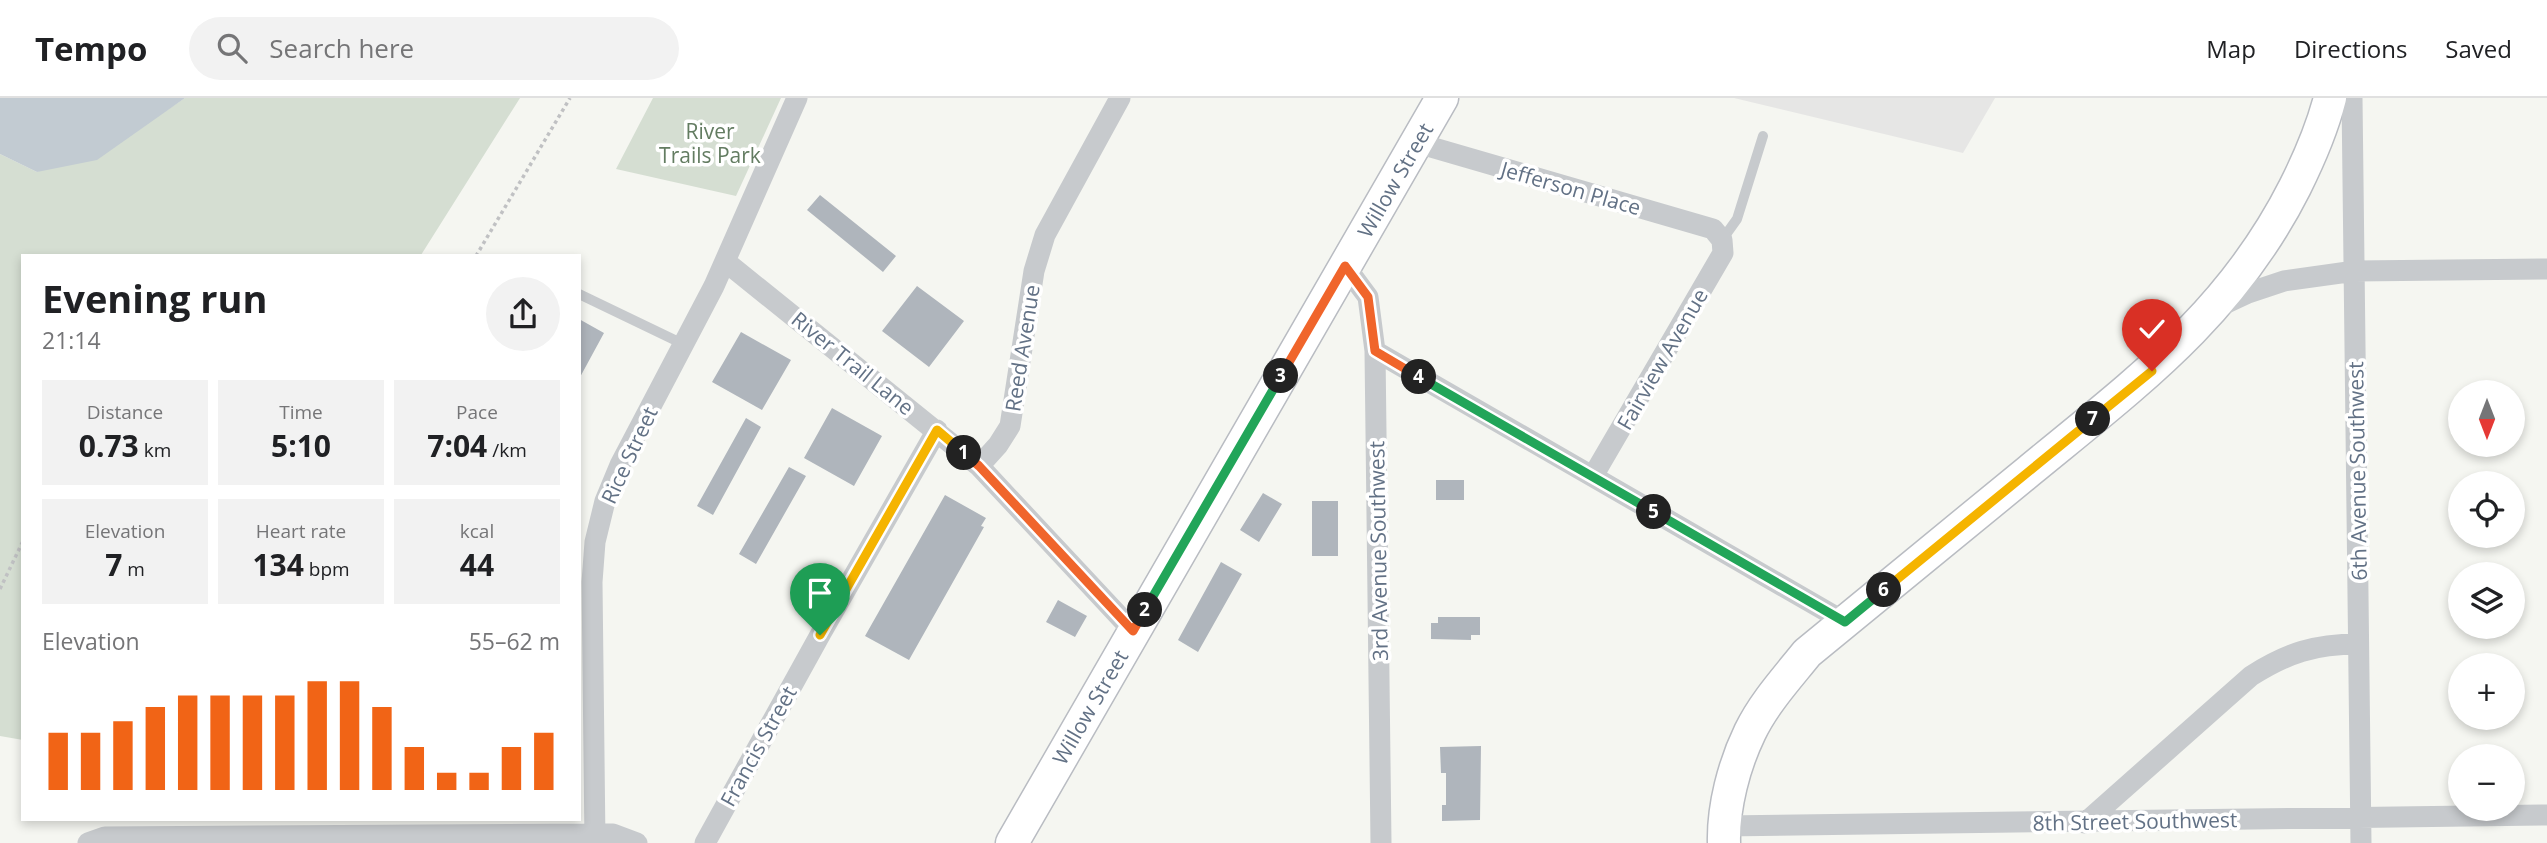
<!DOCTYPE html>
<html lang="en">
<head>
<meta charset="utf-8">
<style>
  :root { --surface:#fff; --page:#f2f2f2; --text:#202124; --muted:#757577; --line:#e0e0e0; --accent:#f16416 }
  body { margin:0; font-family:"Open Sans",sans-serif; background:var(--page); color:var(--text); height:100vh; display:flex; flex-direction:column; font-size:26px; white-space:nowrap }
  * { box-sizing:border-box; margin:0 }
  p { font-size:23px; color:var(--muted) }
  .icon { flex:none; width:38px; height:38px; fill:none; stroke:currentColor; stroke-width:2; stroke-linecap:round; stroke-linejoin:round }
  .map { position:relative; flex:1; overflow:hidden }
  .details { position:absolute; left:21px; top:156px; width:560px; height:567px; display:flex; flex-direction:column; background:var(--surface); border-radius:0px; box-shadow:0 4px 10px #0003 }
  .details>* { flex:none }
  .needle { width:46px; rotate:180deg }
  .tools { position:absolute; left:2448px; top:282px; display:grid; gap:14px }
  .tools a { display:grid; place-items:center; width:77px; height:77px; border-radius:50%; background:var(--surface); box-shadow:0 4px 10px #0003; font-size:35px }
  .pin { position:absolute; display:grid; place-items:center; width:60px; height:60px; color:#fff; margin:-72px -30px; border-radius:50% 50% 50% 0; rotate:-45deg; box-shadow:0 0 7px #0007 }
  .pin .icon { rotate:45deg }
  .km { position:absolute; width:35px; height:35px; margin:-18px; border-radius:50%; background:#222; color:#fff; font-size:19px; line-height:35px; text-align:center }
  .round { display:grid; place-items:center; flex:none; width:74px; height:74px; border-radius:37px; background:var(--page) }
  .overview { display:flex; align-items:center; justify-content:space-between; height:119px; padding:0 21px }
  h1 { font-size:38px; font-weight:700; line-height:52px }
  .metrics { display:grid; grid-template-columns:repeat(3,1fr); gap:10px; height:119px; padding:7px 21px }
  .metrics div { display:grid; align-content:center; border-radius:0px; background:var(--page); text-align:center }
  .metrics b { font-size:30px; font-weight:700 }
  .metrics small { font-size:19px; font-weight:400 }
  .metrics p { font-size:19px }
  .chart { height:196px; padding:14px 21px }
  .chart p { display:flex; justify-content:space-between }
  .chart svg { width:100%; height:126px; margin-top:7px; stroke:var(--accent); stroke-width:6 }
  header { display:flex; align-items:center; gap:42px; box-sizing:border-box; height:98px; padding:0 35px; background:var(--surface); border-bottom:2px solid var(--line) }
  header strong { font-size:33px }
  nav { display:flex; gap:38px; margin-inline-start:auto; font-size:24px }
  .search { width:490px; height:63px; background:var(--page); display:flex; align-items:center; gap:18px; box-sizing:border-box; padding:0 24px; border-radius:38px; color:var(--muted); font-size:26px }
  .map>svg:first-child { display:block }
  .built { fill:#e6e6e5 }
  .green { fill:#d5ded2 }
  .water { fill:#c2cbd2 }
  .building { fill:#afb5bc }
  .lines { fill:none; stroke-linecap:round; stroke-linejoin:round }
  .secondary-casing { stroke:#b9bcc2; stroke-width:35 }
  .path { stroke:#c0c1c3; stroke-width:3.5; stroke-dasharray:3.5 3.5; stroke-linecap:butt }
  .lane { stroke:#c7cacd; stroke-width:10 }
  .street { stroke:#c7cacd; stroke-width:21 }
  .secondary { stroke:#fff; stroke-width:32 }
  .split-1-casing { stroke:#fff; stroke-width:14 }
  .split-2-casing { stroke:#fff; stroke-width:14 }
  .split-3-casing { stroke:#fff; stroke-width:14 }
  .split-4-casing { stroke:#fff; stroke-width:14 }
  .split-5-casing { stroke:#fff; stroke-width:14 }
  .split-6-casing { stroke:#fff; stroke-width:14 }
  .split-7-casing { stroke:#fff; stroke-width:14 }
  .split-8-casing { stroke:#fff; stroke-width:14 }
  .split-1 { stroke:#f5b400; stroke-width:9 }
  .split-2 { stroke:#f0652b; stroke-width:9 }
  .split-3 { stroke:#22a559; stroke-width:9 }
  .split-4 { stroke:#f0652b; stroke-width:9 }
  .split-5 { stroke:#22a559; stroke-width:9 }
  .split-6 { stroke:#22a559; stroke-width:9 }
  .split-7 { stroke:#f5b400; stroke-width:9 }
  .split-8 { stroke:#f5b400; stroke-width:9 }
  .labels { text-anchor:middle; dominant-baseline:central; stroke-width:7; stroke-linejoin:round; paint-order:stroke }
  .park-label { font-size:21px; fill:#637c61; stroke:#fff }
  .street-label { font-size:21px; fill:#627185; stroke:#fff }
</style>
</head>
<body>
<header>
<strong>Tempo</strong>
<div class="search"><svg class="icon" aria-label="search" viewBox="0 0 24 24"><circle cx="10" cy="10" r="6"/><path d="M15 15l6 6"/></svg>Search here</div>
<nav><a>Map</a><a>Directions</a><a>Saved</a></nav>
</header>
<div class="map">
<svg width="2547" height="745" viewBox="0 0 2547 745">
  <rect width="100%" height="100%" fill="#f5f6f1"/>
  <!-- built -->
  <path class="built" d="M1734 0H1995L1963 55Z"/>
  <!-- green -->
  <path class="green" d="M185 0H520L421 157 23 158V642L0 638V56L37 74 164 14Z
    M653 0H781L736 98 616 71Z"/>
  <!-- water -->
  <path class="water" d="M0 0H185L97 62 37 74 0 56Z"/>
  <!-- building -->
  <path class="building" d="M820 97 896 158 883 174 807 112Z
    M917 188 964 223 929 269 882 233Z
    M579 221 604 235 579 281Z
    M741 234 791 262 762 312 712 284Z
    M832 310 882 338 854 388 804 360Z
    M746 320 761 329 713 417 697 408Z
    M789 369 806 378 756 466 739 456Z
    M1436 382H1464V402H1436Z
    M1263 395 1282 406 1259 444 1240 432Z
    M945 397 986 420 981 428 984 429 909 562 865 538Z
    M1312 403H1338V458H1312Z
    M1221 464 1242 476 1198 554 1178 542Z
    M1058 502 1087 518 1075 539 1046 524Z
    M1438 519H1480V537H1471V542L1431 541V525H1438Z
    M1481 648 1480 722 1442 723V707H1446V675H1441L1440 649Z"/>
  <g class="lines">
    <defs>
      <path id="secondary" d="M1012 745 1442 0
        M1724 745C1723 709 1734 667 1750 634 1764 605 1787 580 1807 555 1881 494 1955 434 2029 373 2136 285 2231 216 2295 89 2309 61 2322 31 2330 0"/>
    </defs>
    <!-- secondary casing -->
    <use href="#secondary" class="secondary-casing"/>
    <!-- path -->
    <path class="path" d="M476 158 570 0
      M0 491 23 443"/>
    <!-- lane -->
    <path class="lane" d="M1722 142 1737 121 1763 38
      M579 196 683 246"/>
    <!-- street -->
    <path class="street" d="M1120 0 1045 137 1034 173 1010 328 998 347 979 368 1133 533
      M2352 0 2361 745
      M1417 45 1713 131 1722 142 1723 155 1593 378
      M726 164 979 368
      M1345 168 1368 199 1375 253 1381 745
      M2218 209 2248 195 2284 183 2355 173 2547 171
      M1375 253 1845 524
      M2085 725 2251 578C2287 555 2315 546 2358 546
      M1723 728 2547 717
      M88 745 105 739 595 736H613L637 745
      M595 745 592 484 595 444 605 403 620 367 714 188 797 0
      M705 745 820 537 937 332"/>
    <!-- secondary -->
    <use href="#secondary" class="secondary"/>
  </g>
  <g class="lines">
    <defs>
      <path id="split-1" d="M820 537 937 332 964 355"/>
      <path id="split-2" d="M964 355 979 368 1133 533 1145 512"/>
      <path id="split-3" d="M1145 512 1281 278"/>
      <path id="split-4" d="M1281 278 1345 168 1368 199 1375 253 1419 279"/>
      <path id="split-5" d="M1419 279 1654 414"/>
      <path id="split-6" d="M1654 414 1845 524 1884 492"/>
      <path id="split-7" d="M1884 492 2093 321"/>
      <path id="split-8" d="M2093 321 2152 273"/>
    </defs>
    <!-- split-1 casing -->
    <use href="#split-1" class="split-1-casing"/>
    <!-- split-2 casing -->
    <use href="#split-2" class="split-2-casing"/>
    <!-- split-3 casing -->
    <use href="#split-3" class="split-3-casing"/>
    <!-- split-4 casing -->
    <use href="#split-4" class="split-4-casing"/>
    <!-- split-5 casing -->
    <use href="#split-5" class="split-5-casing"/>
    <!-- split-6 casing -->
    <use href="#split-6" class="split-6-casing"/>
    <!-- split-7 casing -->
    <use href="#split-7" class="split-7-casing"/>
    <!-- split-8 casing -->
    <use href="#split-8" class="split-8-casing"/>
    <!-- split-1 -->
    <use href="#split-1" class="split-1"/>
    <!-- split-2 -->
    <use href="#split-2" class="split-2"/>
    <!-- split-3 -->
    <use href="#split-3" class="split-3"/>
    <!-- split-4 -->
    <use href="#split-4" class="split-4"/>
    <!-- split-5 -->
    <use href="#split-5" class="split-5"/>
    <!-- split-6 -->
    <use href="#split-6" class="split-6"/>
    <!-- split-7 -->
    <use href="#split-7" class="split-7"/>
    <!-- split-8 -->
    <use href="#split-8" class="split-8"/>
  </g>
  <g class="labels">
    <!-- park labels -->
    <g class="park-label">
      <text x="710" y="33">River<tspan x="710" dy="24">Trails Park</tspan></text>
    </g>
    <!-- street labels -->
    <g class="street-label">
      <text transform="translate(1395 82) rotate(-60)">Willow Street</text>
      <text transform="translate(1571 90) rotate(16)">Jefferson Place</text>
      <text transform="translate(1022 250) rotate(-81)">Reed Avenue</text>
      <text transform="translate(1662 261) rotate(-60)">Fairview Avenue</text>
      <text transform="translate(853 265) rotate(39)">River Trail Lane</text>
      <text transform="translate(629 357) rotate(-65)">Rice Street</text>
      <text transform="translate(2357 373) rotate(-91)">6th Avenue Southwest</text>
      <text transform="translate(1378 453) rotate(-91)">3rd Avenue Southwest</text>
      <text transform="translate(1090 609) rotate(-60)">Willow Street</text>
      <text transform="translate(758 648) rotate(-61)">Francis Street</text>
      <text transform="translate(2135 723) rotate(-1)">8th Street Southwest</text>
    </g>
  </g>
</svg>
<div class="tools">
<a><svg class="needle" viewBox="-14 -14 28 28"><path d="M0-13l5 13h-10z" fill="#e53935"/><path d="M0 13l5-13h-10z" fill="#757577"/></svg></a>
<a><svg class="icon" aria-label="locate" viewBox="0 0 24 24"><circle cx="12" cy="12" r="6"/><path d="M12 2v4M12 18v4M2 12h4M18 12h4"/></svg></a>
<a><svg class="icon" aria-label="layers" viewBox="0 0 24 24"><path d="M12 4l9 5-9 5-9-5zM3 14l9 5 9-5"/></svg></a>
<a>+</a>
<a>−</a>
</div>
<div class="pin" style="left:820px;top:537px;background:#1e9e55"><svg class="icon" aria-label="arrive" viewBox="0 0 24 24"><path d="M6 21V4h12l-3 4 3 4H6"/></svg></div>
<div class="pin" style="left:2152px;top:273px;background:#d93025"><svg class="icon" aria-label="check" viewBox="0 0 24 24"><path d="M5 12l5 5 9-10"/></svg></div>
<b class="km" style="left:964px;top:355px">1</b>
<b class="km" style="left:1145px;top:512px">2</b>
<b class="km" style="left:1281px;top:278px">3</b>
<b class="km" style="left:1419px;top:279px">4</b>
<b class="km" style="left:1654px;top:414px">5</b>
<b class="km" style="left:1884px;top:492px">6</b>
<b class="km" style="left:2093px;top:321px">7</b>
<section class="details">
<div class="overview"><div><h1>Evening run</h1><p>21:14</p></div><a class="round"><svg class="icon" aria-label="share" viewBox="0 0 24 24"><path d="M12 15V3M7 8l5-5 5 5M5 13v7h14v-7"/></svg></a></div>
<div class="metrics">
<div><p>Distance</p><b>0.73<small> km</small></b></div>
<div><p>Time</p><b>5:10</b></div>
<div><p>Pace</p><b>7:04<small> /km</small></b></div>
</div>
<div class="metrics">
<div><p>Elevation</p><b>7<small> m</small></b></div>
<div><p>Heart rate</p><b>134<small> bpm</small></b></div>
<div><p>kcal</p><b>44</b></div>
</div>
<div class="chart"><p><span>Elevation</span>55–62 m</p>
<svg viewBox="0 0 160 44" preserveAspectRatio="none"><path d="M5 44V24M15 44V24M25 44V20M35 44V15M45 44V11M55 44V11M65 44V11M75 44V11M85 44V6M95 44V6M105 44V15M115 44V29M125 44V38M135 44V38M145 44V29M155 44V24"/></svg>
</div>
</section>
</div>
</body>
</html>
